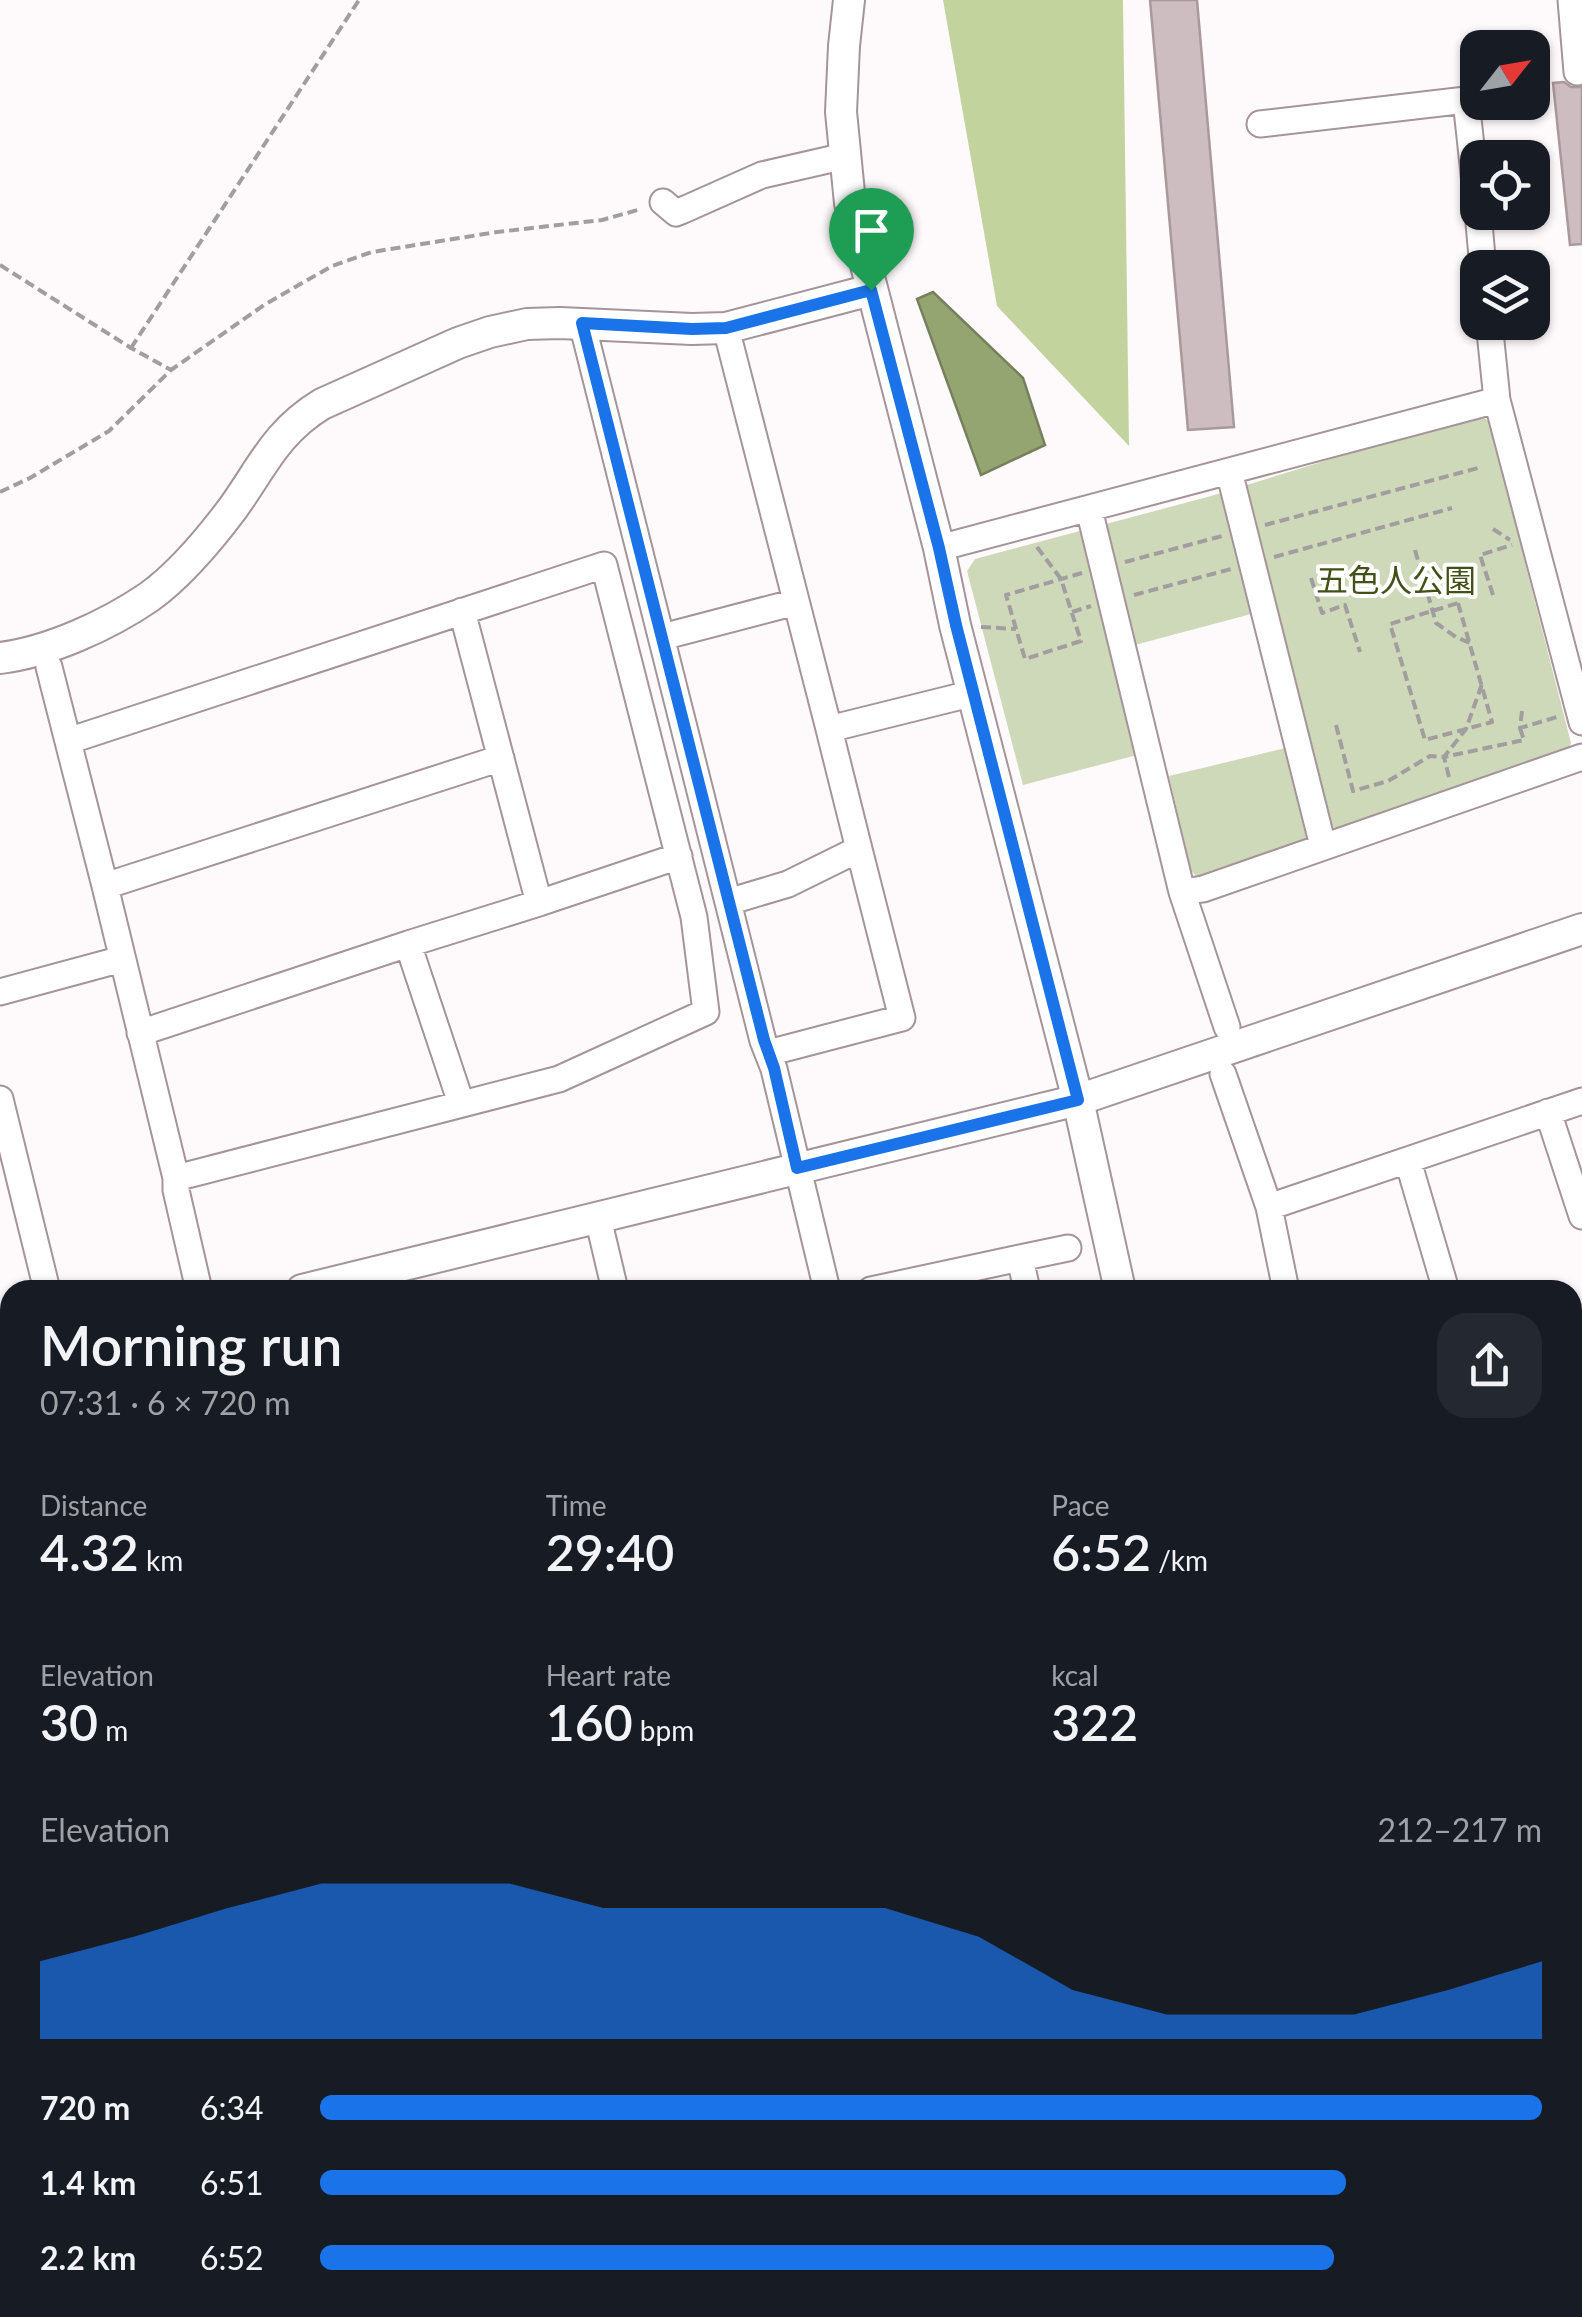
<!DOCTYPE html>
<html lang="en">
<head>
<meta charset="utf-8">
<style>
  :root { --surface:#171b24; --page:#242831; --text:#f1f3f6; --muted:#9ea1a6; --accent:#1a73e8 }
  body { margin:0; font-family:Lato,"Noto Sans JP",sans-serif; background:var(--page); color:var(--text); height:100vh; display:flex; flex-direction:column; font-size:38px; white-space:nowrap }
  * { box-sizing:border-box; margin:0 }
  p { font-size:32px; color:var(--muted) }
  .icon { flex:none; width:55px; height:55px; fill:none; stroke:currentColor; stroke-width:2; stroke-linecap:round; stroke-linejoin:round }
  .map { position:relative; flex:1; overflow:hidden }
  .side { position:absolute; left:0px; top:1280px; width:1582px; height:1038px; display:flex; flex-direction:column; background:var(--surface); border-radius:30px 30px 0 0; box-shadow:0 2px 8px #0004 }
  .side>* { flex:none }
  .needle { width:65px; rotate:59deg }
  .tools { position:absolute; left:1460px; top:30px; display:grid; gap:20px }
  .tools a { display:grid; place-items:center; width:90px; height:90px; border-radius:20px; background:var(--surface); box-shadow:0 2px 8px #0004; font-size:50px }
  .pin { position:absolute; display:grid; place-items:center; width:85px; height:85px; color:#fff; margin:-102px -42px; border-radius:50% 50% 50% 0; rotate:-45deg; box-shadow:0 0 10px #0007 }
  .pin .icon { rotate:45deg }
  .round { display:grid; place-items:center; flex:none; width:105px; height:105px; border-radius:30px; background:var(--page) }
  .head { display:flex; align-items:center; justify-content:space-between; height:170px; padding:0 40px }
  h1 { font-size:55px; font-weight:600; line-height:75px }
  .figures { display:grid; grid-template-columns:repeat(3,1fr); gap:15px; height:170px; padding:10px 40px }
  .figures div { display:grid; align-content:center }
  .figures b { font-size:50px; font-weight:600 }
  .figures small { font-size:28px; font-weight:400 }
  .figures p { font-size:28px }
  .chart { height:280px; padding:20px 40px }
  .chart p { display:flex; justify-content:space-between }
  .chart svg { width:100%; height:180px; margin-top:10px; fill:var(--accent); opacity:.7 }
  ul { padding:0 40px; list-style:none; font-size:32px }
  li { display:grid; grid-template-columns:160px 120px 1fr; align-items:center; height:75px }
  li i { height:25px; border-radius:12px; background:var(--accent) }
  .map>svg:first-child { display:block }
  .green { fill:#ced9b9 }
  .forest { fill:#c2d39e }
  .water { fill:#95a571; stroke:#77805c; stroke-width:2.5 }
  .building { fill:#cdbcc0; stroke:#a9989c; stroke-width:2.5 }
  .lines { fill:none; stroke-linecap:round; stroke-linejoin:round }
  .service-casing { stroke:#a59498; stroke-width:16 }
  .minor-casing { stroke:#a59498; stroke-width:29 }
  .tertiary-casing { stroke:#a59498; stroke-width:34 }
  .path { stroke:#a29d9f; stroke-width:4; stroke-dasharray:10 5; stroke-linecap:butt }
  .service { stroke:#fff; stroke-width:12 }
  .minor { stroke:#fff; stroke-width:25 }
  .tertiary { stroke:#fff; stroke-width:30 }
  .route-casing { stroke:#fff; stroke-width:20 }
  .route { stroke:#1a73e8; stroke-width:12 }
  .labels { text-anchor:middle; dominant-baseline:central; stroke-width:8; stroke-linejoin:round; paint-order:stroke }
  .park-label { font-size:32px; fill:#425117; stroke:#fff }
</style>
</head>
<body>
<div class="map">
<svg width="1582" height="2317" viewBox="0 0 1582 2317">
  <rect width="100%" height="100%" fill="#fefafb"/>
  <!-- green -->
  <path class="green" d="M1477 414 1489 421 1571 743 1568 750 1337 830 1330 824 1270 609 1116 650 1141 754 1023 785 967 571 975 559 1211 496Z
    M1286 748 1310 835 1303 842 1199 878 1191 871 1169 776Z
    M1582 1500V1790L1573 1779 1572 1503Z
    M596 2308H651L648 2317H612L595 2310Z"/>
  <!-- forest -->
  <path class="forest" d="M943 0H1123L1129 446 997 306Z
    M971 2308H1162L1124 2317H974Z"/>
  <!-- water -->
  <path class="water" d="M933 292 1023 378 1045 445 981 475 917 299Z"/>
  <!-- building -->
  <path class="building" d="M1150 0H1197L1234 427 1188 430Z
    M1564 82 1571 87H1582V244L1570 245 1553 83Z"/>
  <g class="lines">
    <defs>
      <path id="service" d="M1572 2152 1582 2144
        M878 2308 881 2317
        M1568 2308 1576 2317"/>
      <path id="minor" d="M1571 0 1577 72
        M1260 124 1466 100 1478 211
        M663 202 676 213 681 211 762 175 845 156
        M1478 212 1483 268
        M1489 322 1497 400 1582 722
        M582 323 763 1041 774 1069 827 1290
        M726 328 829 729 974 693
        M1229 471 1323 846
        M1089 509 1182 892 1203 889 1582 757
        M939 548 1497 400
        M662 637 796 602
        M49 667 105 886 176 1178V1190L199 1290
        M68 741 604 565 694 917 706 1012 559 1079 176 1178
        M105 886 501 758
        M1182 892 1227 1027
        M728 902 788 884 859 849 829 729
        M539 903 679 856
        M0 992 122 959
        M140 1033 408 944
        M768 1053 902 1018 859 849
        M1223 1074 1269 1207
        M0 1099 47 1290
        M461 1103 408 944 539 903 462 611
        M1548 1112 1582 1216
        M1408 1161 1446 1290
        M598 1218 615 1290
        M1020 1258 1068 1248
        M871 1290 1020 1258 1027 1290
        M1286 1290 1269 1207 1582 1101
        M1572 1492 1582 1489
        M0 1538 10 1535
        M1572 1822 1582 1807
        M0 1823 10 1830
        M1572 2003 1582 1990
        M1572 2122 1582 2133
        M0 2207 10 2211
        M236 2308 269 2317
        M720 2308 727 2317
        M101 2317 105 2308
        M349 2317 352 2308
        M463 2317 466 2308
        M581 2317 584 2308"/>
      <path id="tertiary" d="M849 0 844 46 841 112 850 203 939 548 955 625 1078 1100 1120 1290
        M0 658C49 652 108 625 149 597 181 574 209 540 233 508 263 466 276 432 322 404L458 343 490 332 527 324 560 323 692 329 726 328 871 290
        M302 1290 1078 1100 1582 929
        M0 1364 10 1361
        M1347 2308 1350 2317"/>
    </defs>
    <!-- service casing -->
    <use href="#service" class="service-casing"/>
    <!-- minor casing -->
    <use href="#minor" class="minor-casing"/>
    <!-- tertiary casing -->
    <use href="#tertiary" class="tertiary-casing"/>
    <!-- path -->
    <path class="path" d="M0 265 131 348 171 370
      M131 348 359 0
      M0 492 30 478 109 431 171 370 264 305 332 266 372 252 497 232 602 220 641 209
      M1265 525 1478 468
      M1493 529 1510 540
      M1037 547 1061 579 1081 641 1025 659 1006 595 1082 573
      M1415 550 1436 623 1456 637 1470 643
      M1274 557 1452 508
      M1125 562 1222 536
      M1311 578 1322 613 1345 605 1360 652
      M1134 595 1231 569
      M1493 595 1480 555 1512 545
      M1458 603 1492 722 1425 740 1390 624Z
      M1072 612 1091 606
      M981 627 1016 629
      M1522 711 1520 728 1557 717
      M1336 725 1353 791 1388 781 1430 756 1444 757 1466 729 1482 684
      M1449 777 1444 757 1524 740 1520 728"/>
    <!-- service -->
    <use href="#service" class="service"/>
    <!-- minor -->
    <use href="#minor" class="minor"/>
    <!-- tertiary -->
    <use href="#tertiary" class="tertiary"/>
  </g>
  <g class="lines">
    <defs>
      <path id="route" d="M871 290 939 548 956 625 1078 1100 797 1168 774 1068 764 1040 582 323 692 329 726 328Z"/>
    </defs>
    <!-- route casing -->
    <use href="#route" class="route-casing"/>
    <!-- route -->
    <use href="#route" class="route"/>
  </g>
  <g class="labels">
    <!-- park labels -->
    <g class="park-label">
      <text x="1396" y="579">五色人公園</text>
    </g>
  </g>
</svg>
<div class="tools">
<a><svg class="needle" viewBox="-14 -14 28 28"><path d="M0-13l5 13h-10z" fill="#e53935"/><path d="M0 13l5-13h-10z" fill="#9ea1a6"/></svg></a>
<a><svg class="icon" aria-label="locate" viewBox="0 0 24 24"><circle cx="12" cy="12" r="6"/><path d="M12 2v4M12 18v4M2 12h4M18 12h4"/></svg></a>
<a><svg class="icon" aria-label="layers" viewBox="0 0 24 24"><path d="M12 4l9 5-9 5-9-5zM3 14l9 5 9-5"/></svg></a>
</div>
<div class="pin" style="left:871px;top:290px;background:#1e9e55"><svg class="icon" aria-label="arrive" viewBox="0 0 24 24"><path d="M6 21V4h12l-3 4 3 4H6"/></svg></div>
<section class="side">
<div class="head"><div><h1>Morning run</h1><p>07:31 · 6 × 720 m</p></div><a class="round"><svg class="icon" aria-label="share" viewBox="0 0 24 24"><path d="M12 15V3M7 8l5-5 5 5M5 13v7h14v-7"/></svg></a></div>
<div class="figures">
<div><p>Distance</p><b>4.32<small> km</small></b></div>
<div><p>Time</p><b>29:40</b></div>
<div><p>Pace</p><b>6:52<small> /km</small></b></div>
</div>
<div class="figures">
<div><p>Elevation</p><b>30<small> m</small></b></div>
<div><p>Heart rate</p><b>160<small> bpm</small></b></div>
<div><p>kcal</p><b>322</b></div>
</div>
<div class="chart"><p><span>Elevation</span>212–217 m</p>
<svg viewBox="0 0 160 44" preserveAspectRatio="none"><path d="M0 44V25L10 19L20 12L30 6L40 6L50 6L60 12L70 12L80 12L90 12L100 19L110 32L120 38L130 38L140 38L150 32L160 25V44z"/></svg>
</div>
<ul>
<li><b>720 m</b>6:34<i style="width:100%"></i></li>
<li><b>1.4 km</b>6:51<i style="width:84%"></i></li>
<li><b>2.2 km</b>6:52<i style="width:83%"></i></li>
</ul>
</section>
</div>
</body>
</html>
